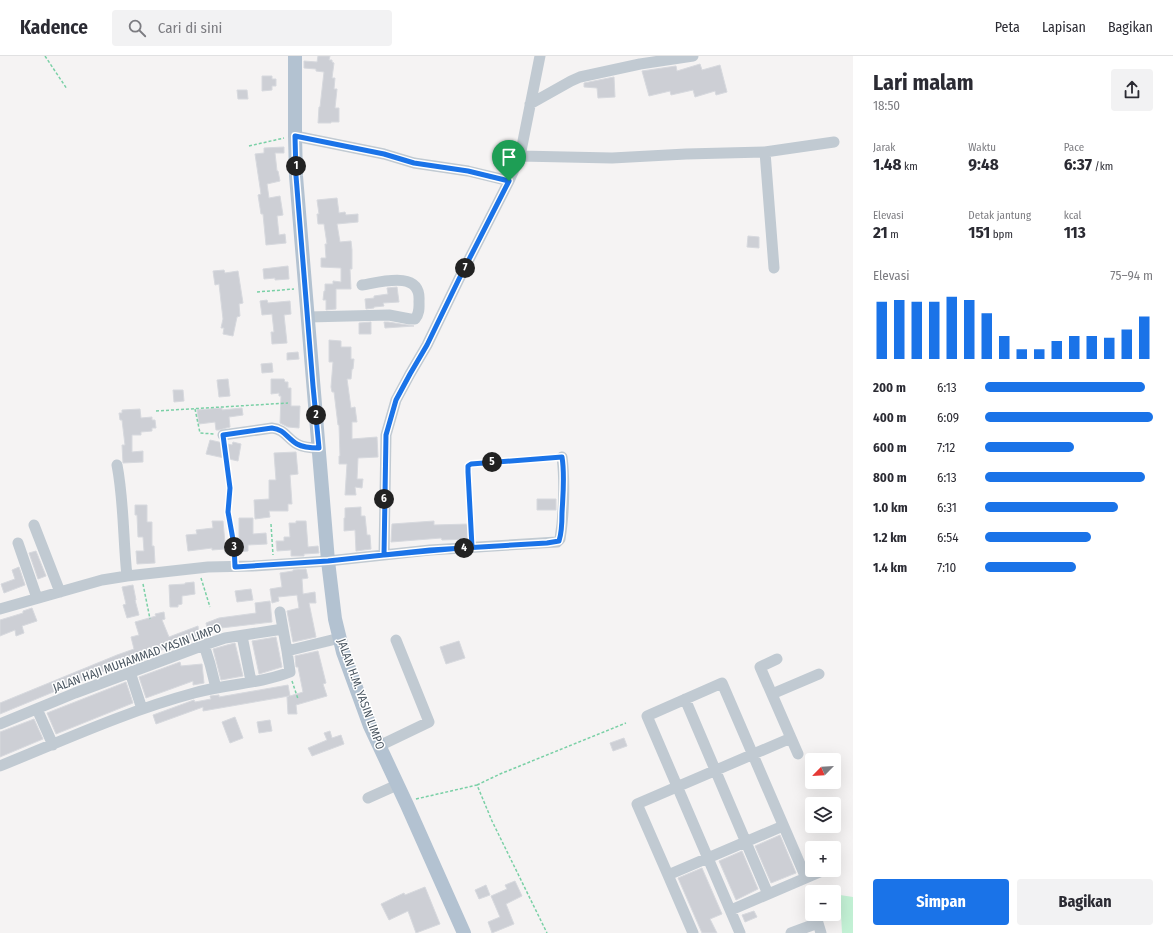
<!DOCTYPE html>
<html lang="id">
<head>
<meta charset="utf-8">
<style>
  :root { --surface:#fff; --page:#f2f2f3; --text:#2b2b33; --muted:#7c7c81; --line:#e1e1e2; --accent:#1a73e8 }
  body { margin:0; font-family:"Fira Sans Condensed",sans-serif; background:var(--page); color:var(--text); height:100vh; display:flex; flex-direction:column; font-size:15px; white-space:nowrap }
  * { box-sizing:border-box; margin:0 }
  p { font-size:13px; color:var(--muted) }
  .icon { flex:none; width:22px; height:22px; fill:none; stroke:currentColor; stroke-width:2; stroke-linecap:round; stroke-linejoin:round }
  .map { position:relative; flex:1; overflow:hidden }
  .side { display:flex; flex-direction:column; background:var(--surface); width:320px }
  .side>* { flex:none }
  .needle { width:26px; rotate:246deg }
  .tools { position:absolute; left:805px; top:697px; display:grid; gap:8px }
  .tools a { display:grid; place-items:center; width:36px; height:36px; border-radius:4px; background:var(--surface); box-shadow:0 4px 16px #0002; font-size:20px }
  .pin { position:absolute; display:grid; place-items:center; width:34px; height:34px; color:#fff; margin:-41px -17px; border-radius:50% 50% 50% 0; rotate:-45deg; box-shadow:0 0 4px #0007 }
  .pin .icon { rotate:45deg }
  .km { position:absolute; width:20px; height:20px; margin:-10px; border-radius:50%; background:#222; color:#fff; font-size:11px; line-height:20px; text-align:center }
  .round { display:grid; place-items:center; flex:none; width:42px; height:42px; border-radius:4px; background:var(--page) }
  .overview { display:flex; align-items:center; justify-content:space-between; height:68px; padding:0 20px }
  h1 { font-size:22px; font-weight:700; line-height:30px }
  .metrics { display:grid; grid-template-columns:repeat(3,1fr); gap:6px; height:68px; padding:4px 20px }
  .metrics div { display:grid; align-content:center }
  .metrics b { font-size:17px; font-weight:700 }
  .metrics small { font-size:11px; font-weight:400 }
  .metrics p { font-size:11px }
  .chart { height:112px; padding:8px 20px }
  .chart p { display:flex; justify-content:space-between }
  .chart svg { width:100%; height:72px; margin-top:4px; stroke:var(--accent); stroke-width:6 }
  .primary-button { display:flex; gap:8px; margin-top:auto; padding:8px 20px }
  .primary-button a { flex:1; height:46px; border-radius:4px; background:var(--accent); color:#fff; font-size:16px; font-weight:700; line-height:46px; text-align:center }
  .primary-button a+a { background:var(--page); color:var(--text) }
  ul { padding:0 20px; list-style:none; font-size:13px }
  li { display:grid; grid-template-columns:64px 48px 1fr; align-items:center; height:30px }
  li i { height:10px; border-radius:5px; background:var(--accent) }
  header { display:flex; align-items:center; gap:24px; box-sizing:border-box; height:56px; padding:0 20px; background:var(--surface); border-bottom:1px solid var(--line) }
  header strong { font-size:19px }
  nav { display:flex; gap:22px; margin-inline-start:auto; font-size:14px }
  .search { width:280px; height:36px; background:var(--page); display:flex; align-items:center; gap:10px; box-sizing:border-box; padding:0 14px; border-radius:4px; color:var(--muted); font-size:15px }
  main { display:flex; flex:1; min-height:0 }
  .map>svg:first-child { display:block }
  .green { fill:#c3f1d5 }
  .building { fill:#cdcfd5; stroke:#d7d9de }
  .lines { fill:none; stroke-linecap:round; stroke-linejoin:round }
  .path { stroke:#7ad0a6; stroke-width:1.5; stroke-dasharray:3 2; stroke-linecap:butt }
  .minor { stroke:#c1cad2; stroke-width:11 }
  .major { stroke:#b3c2d1; stroke-width:14 }
  .route-casing { stroke:#fff; stroke-width:8 }
  .route { stroke:#1a73e8; stroke-width:5 }
  .labels { text-anchor:middle; dominant-baseline:central; stroke-width:3; stroke-linejoin:round; paint-order:stroke }
  .street-label { font-size:12px; fill:#4a5661; stroke:#fff }
</style>
</head>
<body>
<header>
<strong>Kadence</strong>
<div class="search"><svg class="icon" aria-label="search" viewBox="0 0 24 24"><circle cx="10" cy="10" r="6"/><path d="M15 15l6 6"/></svg>Cari di sini</div>
<nav><a>Peta</a><a>Lapisan</a><a>Bagikan</a></nav>
</header>
<main>
<div class="map">
<svg width="853" height="877" viewBox="0 0 853 877">
  <rect width="100%" height="100%" fill="#f5f3f3"/>
  <!-- green -->
  <path class="green" d="M840 839 853 841V877H842Z"/>
  <!-- building -->
  <path class="building" d="M318 0H330L329 4H332V6L334 7 332 22H335L334 33H337L335 52H339V66H331V67H318L319 51H320L324 16 316 15V13L304 12V5L317 6Z
    M700 8 702 14 720 9 727 36 716 39 715 35 695 41 693 34 671 39 670 35 649 40 642 15 676 10 677 15Z
    M262 20H272V23H276V30H272V34L262 35Z
    M614 21 615 41 598 42 597 32 584 31V27Z
    M237 34H247L248 43H238Z
    M284 91V97H275L277 115H278L280 125 267 128 269 142 280 140 283 159 277 160 279 179 285 178 286 187 266 189 263 158H261L258 139 261 138 255 98 264 97V92Z
    M337 142 339 157 345 156 346 159 358 158V166L337 168 340 186 351 185 352 194V213H350L351 233H336V253L326 254V244H323L324 235H325V228H333V225L341 226V212L321 211V202H326L325 188H327L324 168H318L317 158H319L317 144Z
    M748 180 759 181V192L747 191Z
    M288 210 289 223 275 224V222L264 223 263 213Z
    M224 214 225 217 238 215 243 247 239 248 240 260 237 261 233 280 223 278 224 272H221L223 263 219 228 215 229 213 215Z
    M397 231 399 246 383 247 384 250 374 251V252L366 253 365 243 374 242V240L388 238 387 232Z
    M267 244 268 247 290 245 291 258 284 259 287 287 272 288 271 276H274L272 258 262 259 260 245Z
    M371 266V278H359V267Z
    M384 266H388L414 270 385 272Z
    M329 284 341 285V291H351V303H354L353 313H352L351 323H347L351 352 355 351 357 366H352V383L377 381 378 401 358 402 357 423H363L362 432 355 431 356 439H345L347 408H339V400H340L339 369H338L334 336H332L331 331 333 306H329Z
    M298 296 299 303 287 304V297Z
    M272 307 273 316 262 317 261 308Z
    M228 323 230 340 219 341 217 324Z
    M271 323H284L285 326H288V332H291V350H300L299 372 288 371 280 367 281 340H279V337L271 338Z
    M173 334H183L184 345 174 346Z
    M222 352V354L242 352 243 359 229 361 230 371 219 374H216L215 366 199 368 197 354Z
    M140 353 141 362 152 361V364H155L156 372H152V375L141 376V379H132V396L143 395V406L123 407 122 389H125L122 364H120L119 357H122V354Z
    M210 384 232 389 233 386 241 388 238 405 206 398Z
    M296 396 298 418 290 419 292 448H288V455H269L270 461 255 463 254 444 269 443V424H276L274 397Z
    M537 443H556V454H537Z
    M135 449H147V466H152V490H154L155 507 137 508 136 495H144L143 481H138L137 459H135Z
    M361 451V460H365L367 479H370L371 493 356 495 355 474 344 475V462H345V452Z
    M239 462H253V478L266 477 267 488 248 489V495L225 497V493L212 494V492L188 495 186 479 197 478 196 474 213 472 212 465H223L225 487 239 486Z
    M296 465H306L308 491 318 490 319 497 304 498V500H291V494L277 495 276 485H284V481H290L289 467H296Z
    M434 465V469L469 468V483L442 484 441 482 391 486 392 468Z
    M36 495 46 520 38 523 29 497Z
    M19 511 25 529 4 537 1 528 15 523 12 514Z
    M306 513 308 522 302 523 303 538 315 536 316 547H309L316 581 293 586 287 555 299 552 297 539 278 541 279 545 272 547 270 533 282 531 280 517 293 515V514Z
    M194 526 195 538 182 540V548L178 549V551H170L169 529 185 528V527Z
    M133 529 136 544H135L139 559 127 562 123 549 126 548 122 531Z
    M251 533 253 544 237 546 235 535Z
    M270 545 272 566 221 572 208 577 206 567 219 562 256 557 255 547Z
    M32 552 37 565 22 570 24 577 16 580 15 574 0 580V564L23 557V555Z
    M164 556 165 563 162 564 169 581 198 570 199 580 132 605 131 604 0 658V647L117 599 134 593 131 581 139 579 135 566 156 560 155 558Z
    M276 581 282 611 259 618 252 585Z
    M459 585 465 602 446 608 440 591Z
    M235 587 243 620 221 624 213 593 227 589Z
    M318 595 326 627 323 628 327 640 296 649 297 658H288L287 641 289 640 203 655V651L156 668 153 659 194 644 195 646 211 643 210 640 219 639V641L288 629 290 640 303 636 298 611H296L295 600Z
    M180 606 181 610 202 608 204 627 193 629V625L146 642 139 621Z
    M126 626 133 647 56 678 47 657Z
    M235 661 243 682 230 687 222 666Z
    M34 663 43 683 0 701V676Z
    M270 664 272 675 259 677 257 666Z
    M330 675 332 682 341 679 344 688 312 700 308 692 327 684 324 677Z
    M624 682 627 690 613 695 610 687Z
    M780 779 796 817 771 827 755 790Z
    M742 795 758 833 736 844 719 805Z
    M702 812 722 858 710 863 717 877H702L678 822Z
    M515 825 522 840 506 848 514 868 492 877 488 866 500 861 491 840 507 833 505 829Z
    M486 829 490 839 479 843 475 834Z
    M425 831 440 868 416 877 408 855 389 864 381 848 404 837 405 839Z
    M754 855 757 861 745 866 742 859Z"/>
  <g class="lines">
    <!-- path -->
    <path class="path" d="M45 0 67 33
      M249 90 284 82
      M257 236 294 233
      M195 353 200 377 214 378
      M156 355 288 347
      M224 389 230 432 228 456 234 489V500
      M271 468 273 499
      M471 481 468 416 469 409 471 408 552 402
      M201 522 210 551
      M143 528 150 563
      M292 625 298 643
      M477 729 500 718 626 667
      M416 743 477 729 492 765 547 877"/>
    <!-- minor -->
    <path class="minor" d="M530 48 571 25 580 21 640 8 693 0
      M295 80 384 98 414 107 468 115 509 125 520 100 540 0
      M765 96 774 212
      M520 100 612 102 686 98 765 96 834 86
      M308 261 389 259 410 263H415C420 257 419 251 419 245 421 214 381 226 362 229
      M223 379 272 372C284 373 288 383 297 388 304 392 312 392 319 392
      M117 409C124 445 123 483 127 520
      M34 469 60 536
      M18 487 37 542
      M384 499 386 379 396 344 410 318 427 289 459 223 509 125
      M0 553 102 524 127 520 208 511 253 510 328 505 430 494 557 486 560 483C564 459 565 424 562 401
      M280 556 283 573
      M242 580 251 625
      M204 589 210 608 216 632
      M777 603 760 611 798 698
      M130 616 142 653
      M772 638 819 618
      M685 643 768 838
      M37 653 53 689
      M0 668 75 637 204 589 225 582 283 573 287 595 340 582
      M379 690 429 666 396 584
      M0 710C64 684 127 655 194 637 225 628 260 628 290 616L287 595
      M368 742 397 729
      M668 819 637 748 791 682
      M731 854 822 815
      M693 877 668 819 783 770
      M740 877 647 660 722 627 806 822
      M791 877 818 867 821 877"/>
    <!-- major -->
    <path class="major" d="M295 0V80L296 120 328 505 335 563 343 596 370 670 407 749 464 877"/>
  </g>
  <g class="lines">
    <defs>
      <path id="route" d="M509 125 468 115 414 107 384 98 295 80 296 120 313 330 319 392C312 392 304 392 297 388 288 383 284 373 272 372L223 379 230 432 228 456 234 489 235 511 328 505 430 494 547 487 559 485C562 476 562 466 562 457 563 438 565 419 562 401L471 408 468 410V416L472 491 384 499 386 379 396 344 410 318 427 289 459 223 509 125"/>
    </defs>
    <!-- route casing -->
    <use href="#route" class="route-casing"/>
    <!-- route -->
    <use href="#route" class="route"/>
  </g>
  <g class="labels">
    <!-- street labels -->
    <g class="street-label">
      <text transform="translate(137 602) rotate(-20)">JALAN HAJI MUHAMMAD YASIN LIMPO</text>
      <text transform="translate(361 638) rotate(70)">JALAN H.M. YASIN LIMPO</text>
    </g>
  </g>
</svg>
<div class="tools">
<a><svg class="needle" viewBox="-14 -14 28 28"><path d="M0-13l5 13h-10z" fill="#e53935"/><path d="M0 13l5-13h-10z" fill="#7c7c81"/></svg></a>
<a><svg class="icon" aria-label="layers" viewBox="0 0 24 24"><path d="M12 4l9 5-9 5-9-5zM3 14l9 5 9-5"/></svg></a>
<a>+</a>
<a>−</a>
</div>
<div class="pin" style="left:509px;top:125px;background:#1e9e55"><svg class="icon" aria-label="arrive" viewBox="0 0 24 24"><path d="M6 21V4h12l-3 4 3 4H6"/></svg></div>
<b class="km" style="left:296px;top:110px">1</b>
<b class="km" style="left:316px;top:359px">2</b>
<b class="km" style="left:234px;top:491px">3</b>
<b class="km" style="left:464px;top:492px">4</b>
<b class="km" style="left:492px;top:406px">5</b>
<b class="km" style="left:384px;top:443px">6</b>
<b class="km" style="left:465px;top:212px">7</b>
</div>
<section class="side">
<div class="overview"><div><h1>Lari malam</h1><p>18:50</p></div><a class="round"><svg class="icon" aria-label="share" viewBox="0 0 24 24"><path d="M12 15V3M7 8l5-5 5 5M5 13v7h14v-7"/></svg></a></div>
<div class="metrics">
<div><p>Jarak</p><b>1.48<small> km</small></b></div>
<div><p>Waktu</p><b>9:48</b></div>
<div><p>Pace</p><b>6:37<small> /km</small></b></div>
</div>
<div class="metrics">
<div><p>Elevasi</p><b>21<small> m</small></b></div>
<div><p>Detak jantung</p><b>151<small> bpm</small></b></div>
<div><p>kcal</p><b>113</b></div>
</div>
<div class="chart"><p><span>Elevasi</span>75–94 m</p>
<svg viewBox="0 0 160 44" preserveAspectRatio="none"><path d="M5 44V9M15 44V8M25 44V9M35 44V9M45 44V6M55 44V8M65 44V16M75 44V30M85 44V38M95 44V38M105 44V33M115 44V30M125 44V30M135 44V31M145 44V26M155 44V18"/></svg>
</div>
<ul>
<li><b>200 m</b>6:13<i style="width:95%"></i></li>
<li><b>400 m</b>6:09<i style="width:100%"></i></li>
<li><b>600 m</b>7:12<i style="width:53%"></i></li>
<li><b>800 m</b>6:13<i style="width:95%"></i></li>
<li><b>1.0 km</b>6:31<i style="width:79%"></i></li>
<li><b>1.2 km</b>6:54<i style="width:63%"></i></li>
<li><b>1.4 km</b>7:10<i style="width:54%"></i></li>
</ul>
<div class="primary-button"><a>Simpan</a><a>Bagikan</a></div>
</section>
</main>
</body>
</html>
